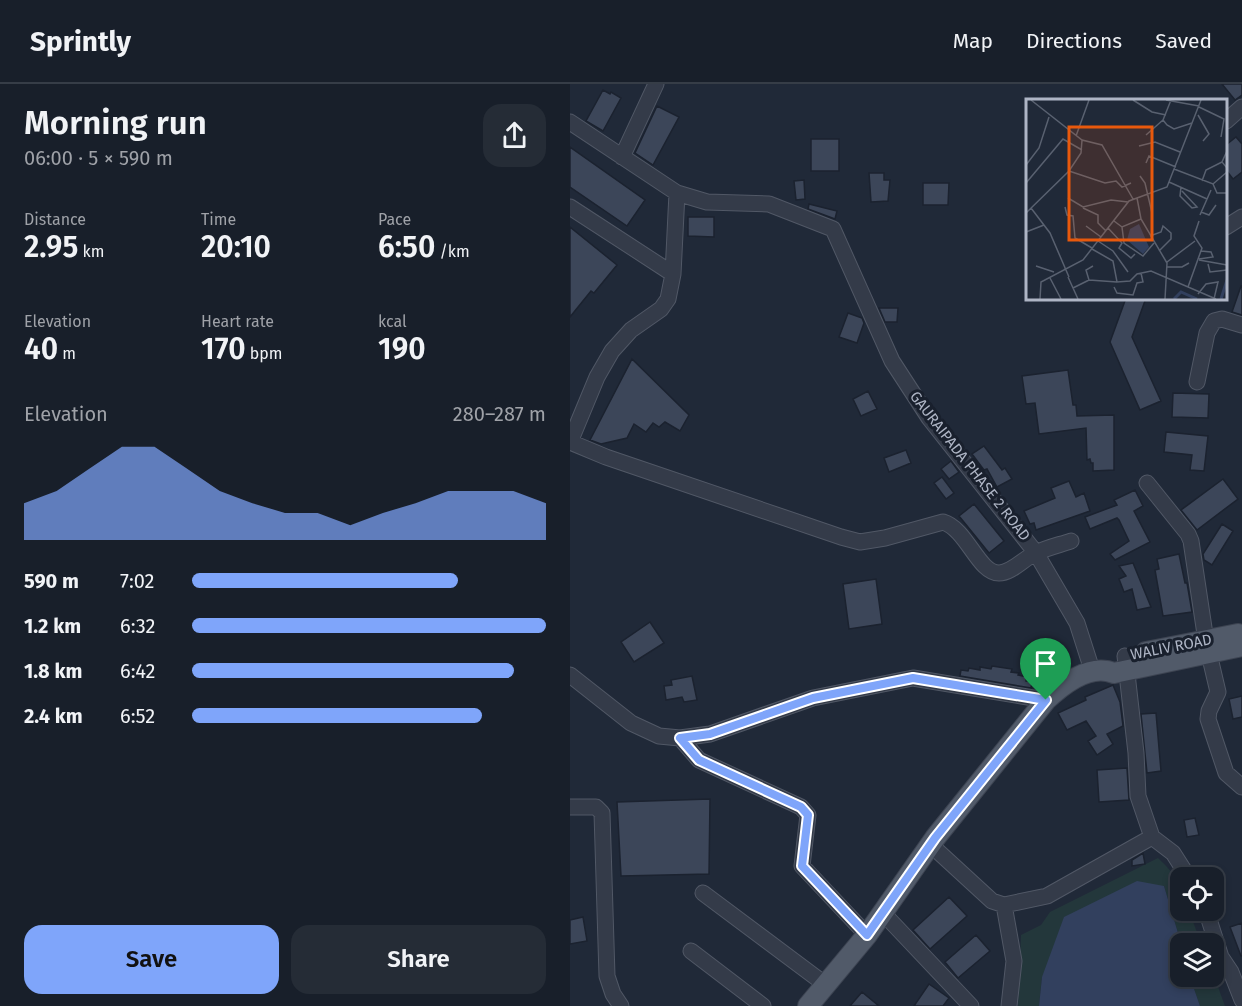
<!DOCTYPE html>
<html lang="en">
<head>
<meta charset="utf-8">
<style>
  :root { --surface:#181f2a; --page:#252c36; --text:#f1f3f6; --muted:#9fa2a8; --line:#363d47; --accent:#7fa5fa }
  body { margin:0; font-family:"Fira Sans",sans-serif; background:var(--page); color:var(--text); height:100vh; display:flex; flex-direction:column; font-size:22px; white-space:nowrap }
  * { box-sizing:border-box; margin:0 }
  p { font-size:20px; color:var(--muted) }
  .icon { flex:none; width:33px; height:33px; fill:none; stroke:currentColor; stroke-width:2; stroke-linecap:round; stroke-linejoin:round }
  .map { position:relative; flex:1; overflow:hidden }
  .details { display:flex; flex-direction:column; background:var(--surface); width:570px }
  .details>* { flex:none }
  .fabs { position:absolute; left:600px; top:783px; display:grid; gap:12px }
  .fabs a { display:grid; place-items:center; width:54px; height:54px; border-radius:12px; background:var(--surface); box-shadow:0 3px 9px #0003,0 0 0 2px var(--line); font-size:30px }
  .pin { position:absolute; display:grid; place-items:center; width:51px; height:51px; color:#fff; margin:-62px -26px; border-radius:50% 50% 50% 0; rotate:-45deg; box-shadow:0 0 6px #0007 }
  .pin .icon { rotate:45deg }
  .round { display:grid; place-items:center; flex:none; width:63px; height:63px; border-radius:18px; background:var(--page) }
  .head { display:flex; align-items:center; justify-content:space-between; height:102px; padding:0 24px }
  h1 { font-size:33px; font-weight:600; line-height:45px }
  .stats { display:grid; grid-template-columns:repeat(3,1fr); gap:9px; height:102px; padding:6px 24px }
  .stats div { display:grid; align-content:center }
  .stats b { font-size:30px; font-weight:600 }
  .stats small { font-size:16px; font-weight:400 }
  .stats p { font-size:16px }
  .chart { height:168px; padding:12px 24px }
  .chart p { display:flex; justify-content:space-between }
  .chart svg { width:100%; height:108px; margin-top:6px; fill:var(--accent); opacity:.7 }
  .cta { display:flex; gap:12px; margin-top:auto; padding:12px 24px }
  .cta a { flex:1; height:69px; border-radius:18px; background:var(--accent); color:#111; font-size:24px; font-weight:600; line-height:69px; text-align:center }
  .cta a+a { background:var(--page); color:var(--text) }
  ul { padding:0 24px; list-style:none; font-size:20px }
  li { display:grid; grid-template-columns:96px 72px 1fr; align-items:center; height:45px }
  li i { height:15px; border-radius:8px; background:var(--accent) }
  header { display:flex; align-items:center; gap:36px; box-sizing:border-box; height:84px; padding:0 30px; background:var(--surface); border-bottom:2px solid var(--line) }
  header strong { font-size:28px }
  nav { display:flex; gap:33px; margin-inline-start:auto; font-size:21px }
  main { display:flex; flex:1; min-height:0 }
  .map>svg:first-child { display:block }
  .green { fill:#23373b }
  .water { fill:#32405e }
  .building { fill:#3c4659; stroke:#1b222f; stroke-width:1.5 }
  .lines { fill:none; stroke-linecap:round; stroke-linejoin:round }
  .minor-casing { stroke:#515866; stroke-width:17 }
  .major-casing { stroke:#3d4452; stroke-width:22 }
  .minor { stroke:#343b49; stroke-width:15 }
  .major { stroke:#515a69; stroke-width:20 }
  .route-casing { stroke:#fff; stroke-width:12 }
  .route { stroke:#7fa5fa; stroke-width:8 }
  .labels { text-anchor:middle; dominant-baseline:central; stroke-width:6; stroke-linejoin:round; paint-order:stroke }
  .street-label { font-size:15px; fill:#aeb5c5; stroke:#19202d }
  .inset-river { fill:none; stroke:#32405e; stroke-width:3 }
  .inset-road { fill:none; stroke:#596170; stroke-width:1.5 }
  .view { fill:#e8590c; fill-opacity:0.15; stroke:#e8590c; stroke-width:3 }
  .inset-edge { fill:none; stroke:#aeb5c5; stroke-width:3 }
</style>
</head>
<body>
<header>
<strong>Sprintly</strong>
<nav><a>Map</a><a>Directions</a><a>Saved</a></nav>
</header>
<main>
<section class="details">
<div class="head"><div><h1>Morning run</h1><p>06:00 · 5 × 590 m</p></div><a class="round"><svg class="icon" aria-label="share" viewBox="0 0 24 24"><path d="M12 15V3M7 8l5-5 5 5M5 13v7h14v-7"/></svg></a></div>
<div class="stats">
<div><p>Distance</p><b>2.95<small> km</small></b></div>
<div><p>Time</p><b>20:10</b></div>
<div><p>Pace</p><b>6:50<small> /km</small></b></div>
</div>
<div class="stats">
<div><p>Elevation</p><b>40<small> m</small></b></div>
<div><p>Heart rate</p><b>170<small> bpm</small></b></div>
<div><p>kcal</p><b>190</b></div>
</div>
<div class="chart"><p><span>Elevation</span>280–287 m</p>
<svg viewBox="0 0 160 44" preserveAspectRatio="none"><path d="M0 44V29L10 24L20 15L30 6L40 6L50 15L60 24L70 29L80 33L90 33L100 38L110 33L120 29L130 24L140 24L150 24L160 29V44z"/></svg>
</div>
<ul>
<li><b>590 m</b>7:02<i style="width:75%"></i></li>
<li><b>1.2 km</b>6:32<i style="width:100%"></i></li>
<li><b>1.8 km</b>6:42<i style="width:91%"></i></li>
<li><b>2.4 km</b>6:52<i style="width:82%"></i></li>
</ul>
<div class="cta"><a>Save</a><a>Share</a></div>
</section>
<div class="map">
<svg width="672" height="922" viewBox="0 0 672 922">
  <rect width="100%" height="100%" fill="#202938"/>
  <!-- green -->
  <path class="green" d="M588 774C608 793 610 799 610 826L619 827 631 859H611L594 802 472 893 469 922H448L451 851 471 841 480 828Z
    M644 892 655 922H630L620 893Z"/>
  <!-- water -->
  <path class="water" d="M567 797 594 802 611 859 610 892 620 893 630 922H469L472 893 494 833Z"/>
  <!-- building -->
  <path class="building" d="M652 0H672V11L665 16Z
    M33 6 40 10 41 8 51 14 33 47 16 37Z
    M87 22 109 33 83 81 65 69Z
    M666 53 672 60V88L663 95 656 86V61Z
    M241 55H269V87H241Z
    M0 63 75 116 57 142 0 103Z
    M299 89H314V96H320L318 117 301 118Z
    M234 96 235 115 226 116 224 97Z
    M353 99H379L378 121H353Z
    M239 120 267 127 265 135 238 125Z
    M118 133H144V153L118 152Z
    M0 143 47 181 24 209 21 207 0 233Z
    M671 202H672V231L662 228Z
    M556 214H576L562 253 591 317 570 326 540 258Z
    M309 224H328L327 238H315Z
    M278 229 292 234 294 239 287 259 269 253Z
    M62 275 119 331 110 347 95 338 89 343 83 339 76 348 64 340 57 354 31 360 20 356Z
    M498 286 503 321H506L507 332 544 331V386L523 387V379H521L520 375 517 376 516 344 469 350 465 319 456 320 452 292Z
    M298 307 307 325 291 332 283 315Z
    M603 309 639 310 638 334 602 333Z
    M596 348 638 352 634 387 620 386 622 371 594 368Z
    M414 362 432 386 435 384 442 395 427 403 417 385 414 386 402 370Z
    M336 366 341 379 319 388 314 374Z
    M381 377 389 388 379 395 371 385Z
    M372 393 384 409 376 415 364 399Z
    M653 395 668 415 627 446 611 426Z
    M499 397 506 413 514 409 520 427 466 446 464 439 460 440 454 427 485 414 481 404Z
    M565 406 573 422 564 427 580 458 545 476 540 470 559 457 549 436 547 434 520 445 515 433 547 421 544 416Z
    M404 420 434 457 419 469 389 432Z
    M652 440 663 447 642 481 634 476 633 470Z
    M609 470 615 499H617L622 528 593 532 585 486 589 485 587 475Z
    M563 479 581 523 567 526 562 505 554 508 549 495 556 492 549 482Z
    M306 495 312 540 279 545 273 500Z
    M80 538 94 559 64 578 51 558Z
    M422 582 442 585 441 588 449 589 448 591 457 593 456 597 462 598 461 604 390 592 391 586 398 587 399 584 410 586V583L421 585Z
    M122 592 127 616 114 618 112 613 96 616 94 602 102 601 101 596Z
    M543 601 550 618 553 642 537 650 543 660 527 671 518 657 526 652 516 637 497 646 488 629 516 616 515 613Z
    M672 612V633L663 635 659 615Z
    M586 629 591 687 577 689 571 630Z
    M557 684 559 716 529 718 527 686Z
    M140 715 139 790 51 792 47 718Z
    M625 734 629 751 617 753 614 736Z
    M573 769 575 780 562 782V776Z
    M379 813 397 832 360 865 343 846Z
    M13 833 17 857 0 860V836Z
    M672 839V872H671L660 843Z
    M406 851 420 867 388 894 375 878Z
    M359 900 379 914 373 922H344Z
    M292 908 309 922H280Z"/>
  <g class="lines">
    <defs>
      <path id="minor" d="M656 37 672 23
        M0 38 107 109 137 118 199 120 263 145 322 277 359 334 466 469 507 539 523 589
        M52 73 86 0
        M0 123 103 190
        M656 143 672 133
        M627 298 637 249 644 237 652 235 672 241
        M0 358 36 373 271 453 290 458 315 454 373 438C397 445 408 489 429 489 442 489 454 474 466 469 476 464 489 461 501 457
        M0 358 27 293 42 267 61 246 91 225 98 215 103 190 107 109
        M577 399 618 450 621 457 636 557 648 608 639 627 638 635 656 689 672 703
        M555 572 566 669 568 712 582 753 603 769 619 794
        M0 591 61 639 89 652 110 654 140 650 243 614 343 594 476 616
        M110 654 129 676 231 723 238 731 232 782 297 851
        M0 723H26L32 729 37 892 43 910 51 922
        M361 761 422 817 434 821 477 812 582 753
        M133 809 256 901
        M434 821 444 877 439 922
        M636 826 651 873 661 888 672 916
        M313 829 401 922
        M121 867 193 922"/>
      <path id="major" d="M576 568 668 550
        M238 922 297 851 365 754 476 616C492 601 520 579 544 589L672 562"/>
    </defs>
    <!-- minor casing -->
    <use href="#minor" class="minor-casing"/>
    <!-- major casing -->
    <use href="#major" class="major-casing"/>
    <!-- minor -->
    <use href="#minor" class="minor"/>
    <!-- major -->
    <use href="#major" class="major"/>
  </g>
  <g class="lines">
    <defs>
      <path id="route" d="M343 594 476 616 365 754 297 851 232 782 238 731 231 723 129 676 110 654 140 650 243 614Z"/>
    </defs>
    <!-- route casing -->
    <use href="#route" class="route-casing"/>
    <!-- route -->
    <use href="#route" class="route"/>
  </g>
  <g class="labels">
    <!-- street labels -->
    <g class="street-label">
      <text transform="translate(400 382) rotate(52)">GAURAIPADA PHASE 2 ROAD</text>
      <text transform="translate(601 563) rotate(-11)">WALIV ROAD</text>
    </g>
  </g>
  <!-- overview -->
  <g transform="translate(456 15)">
    <rect width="201" height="201" fill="#202938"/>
    <path d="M113 125 123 148 117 155 101 141 104 130Z" fill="#32405e"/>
    <path class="inset-river" d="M148 200 155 193 171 200M195 200 201 181"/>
    <path class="inset-road" d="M5 1 56 41 76 46 107 100M107 1 126 13 140 16M140 1 173 7M145 1 137 21 141 26 148 30 166 24M173 8 198 20 195 38M172 16 183 35 177 42M120 36 137 21M50 37 63 1M113 47 129 43 154 53M201 52 196 63 201 69M120 64 123 57 150 68M0 66 13 49 23 18M148 70 187 85 201 73M43 72 79 84 90 82 96 88 105 84M114 77 119 84 126 114M176 82 180 71 196 63M143 83 181 100M0 84 37 40 56 51M187 85 191 94H201M155 88 154 97 166 109 171 108 156 92M42 99 57 108 85 101 102 103M111 99 115 120 141 164 139 200M39 108 41 116 47 117 49 139 66 149M5 109 24 134 43 178M57 109 72 116V124L80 132M175 113 183 116 190 106M0 114 43 72 55 54 56 41M174 116 185 91M88 122 96 128 115 120M60 127 75 138M96 128 98 144 117 157 128 144M82 129 96 144 93 149 105 159 109 155M0 133 18 126M124 137 135 133 137 127 145 134V140L133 152M72 142 87 152 102 173M66 150 87 162 91 183 104 182 111 175 125 172 190 200M173 160 187 158 185 153 175 152M173 161 201 166M141 163 169 142M182 165 184 173 201 171M10 167 28 173M141 168H156L163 164M42 178 52 200M24 179 35 200M63 181 91 183M88 188 91 194 107 196 111 184 117 183 115 174M162 188 176 149 168 137 173 122M47 189 63 181 60 171 67 167M172 195 180 185 192 183 188 200M14 200 15 183 57 161 103 102 141 88 175 1"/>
    <path class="view" d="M43 28H126V141H43Z"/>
    <rect width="201" height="201" class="inset-edge"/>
  </g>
</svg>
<div class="fabs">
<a><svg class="icon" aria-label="locate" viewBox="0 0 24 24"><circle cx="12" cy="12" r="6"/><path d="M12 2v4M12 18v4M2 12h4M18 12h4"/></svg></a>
<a><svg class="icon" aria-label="layers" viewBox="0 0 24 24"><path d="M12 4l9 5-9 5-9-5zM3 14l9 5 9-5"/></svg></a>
</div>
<div class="pin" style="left:476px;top:616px;background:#1e9e55"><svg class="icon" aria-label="arrive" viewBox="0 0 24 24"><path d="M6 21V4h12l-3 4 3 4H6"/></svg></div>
</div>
</main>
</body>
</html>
